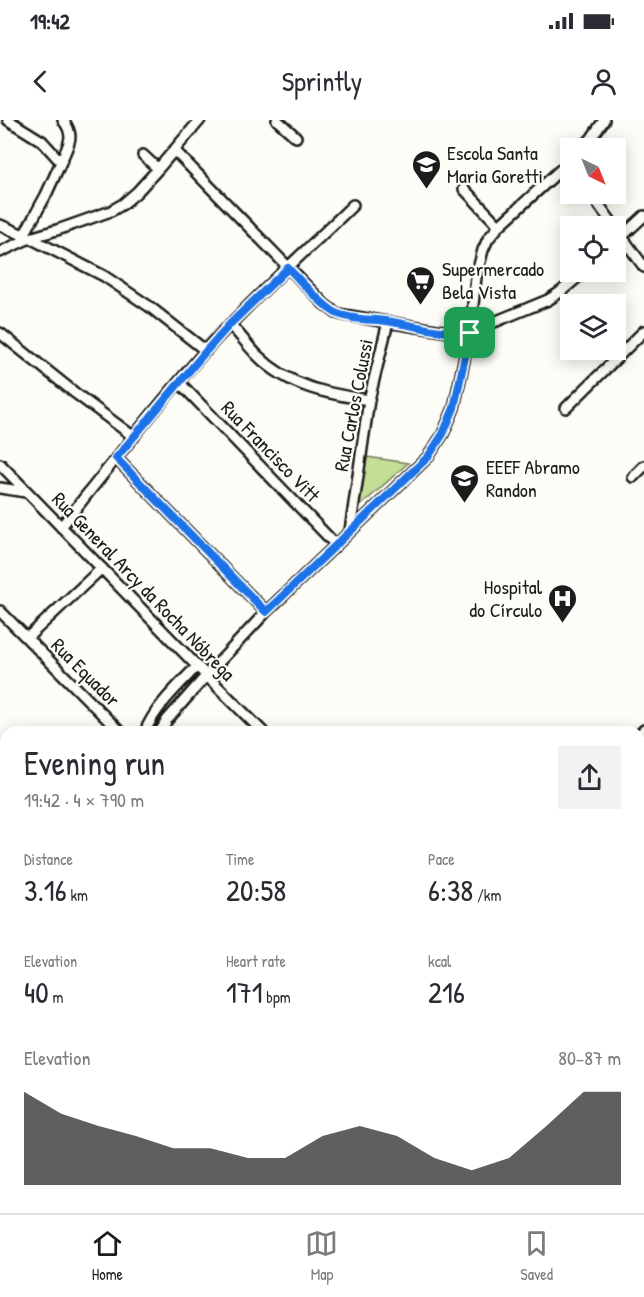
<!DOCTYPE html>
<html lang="en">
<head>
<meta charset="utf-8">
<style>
  :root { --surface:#fff; --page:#f2f2f3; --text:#2b2b33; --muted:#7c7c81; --line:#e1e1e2; --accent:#1c1c1c }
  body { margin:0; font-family:"Patrick Hand",sans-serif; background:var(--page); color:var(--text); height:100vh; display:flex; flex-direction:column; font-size:22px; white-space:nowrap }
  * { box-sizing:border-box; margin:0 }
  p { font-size:20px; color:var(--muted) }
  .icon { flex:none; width:33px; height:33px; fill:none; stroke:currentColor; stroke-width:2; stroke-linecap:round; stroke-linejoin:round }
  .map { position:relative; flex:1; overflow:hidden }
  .drawer { position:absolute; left:0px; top:606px; width:645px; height:488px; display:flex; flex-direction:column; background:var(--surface); border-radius:18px 18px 0 0; box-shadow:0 3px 15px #0003 }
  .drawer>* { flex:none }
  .needle { width:39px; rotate:137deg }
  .buttons { position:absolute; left:560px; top:18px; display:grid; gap:12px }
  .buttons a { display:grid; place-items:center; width:66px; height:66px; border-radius:0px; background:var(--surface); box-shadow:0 3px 15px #0003; font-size:30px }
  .pin { position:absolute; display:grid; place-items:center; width:51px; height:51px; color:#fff; margin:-26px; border-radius:12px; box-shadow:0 3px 9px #0006 }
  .round { display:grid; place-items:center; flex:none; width:63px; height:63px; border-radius:0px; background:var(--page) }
  .headline { display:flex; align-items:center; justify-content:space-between; height:102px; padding:0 24px }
  h1 { font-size:33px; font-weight:600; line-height:45px }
  .metrics { display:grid; grid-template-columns:repeat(3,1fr); gap:9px; height:102px; padding:6px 24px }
  .metrics div { display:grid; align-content:center }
  .metrics b { font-size:30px; font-weight:600 }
  .metrics small { font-size:16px; font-weight:400 }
  .metrics p { font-size:16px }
  .chart { height:168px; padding:12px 24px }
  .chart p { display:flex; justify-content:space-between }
  .chart svg { width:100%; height:108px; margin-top:6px; fill:var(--accent); opacity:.7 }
  .status { display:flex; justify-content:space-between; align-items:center; height:42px; padding:0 30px; background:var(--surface); direction:ltr }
  .status svg { height:16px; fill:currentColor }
  header { display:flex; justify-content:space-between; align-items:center; height:78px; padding:0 24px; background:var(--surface); font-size:27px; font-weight:600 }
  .dock { display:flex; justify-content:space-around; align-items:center; height:84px; border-top:2px solid var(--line); background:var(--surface); font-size:16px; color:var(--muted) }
  .dock a { display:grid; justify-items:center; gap:3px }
  .dock .active { color:var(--accent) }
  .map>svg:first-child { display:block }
  .green { fill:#c4de95; stroke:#707d58; stroke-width:1.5 }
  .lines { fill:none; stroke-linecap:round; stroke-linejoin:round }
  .street-casing { stroke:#1c1c1c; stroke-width:14 }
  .primary-casing { stroke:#1c1c1c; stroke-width:20 }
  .street { stroke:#fdfcf7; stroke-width:9 }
  .primary { stroke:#fbe080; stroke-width:15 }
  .route-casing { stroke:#fff; stroke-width:12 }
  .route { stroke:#1a73e8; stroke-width:8 }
  .labels { text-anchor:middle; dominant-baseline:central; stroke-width:4.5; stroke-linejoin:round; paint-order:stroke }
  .poi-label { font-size:20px; fill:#1c1c1c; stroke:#fdfcf7; text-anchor:start }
  .street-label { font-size:20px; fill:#1c1c1c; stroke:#fdfcf7 }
</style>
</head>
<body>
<div class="status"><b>19:42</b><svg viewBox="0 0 49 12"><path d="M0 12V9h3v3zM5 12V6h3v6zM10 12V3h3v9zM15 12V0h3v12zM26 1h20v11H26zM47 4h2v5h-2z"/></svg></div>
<header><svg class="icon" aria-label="back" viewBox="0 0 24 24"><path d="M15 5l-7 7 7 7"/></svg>Sprintly<svg class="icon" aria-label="person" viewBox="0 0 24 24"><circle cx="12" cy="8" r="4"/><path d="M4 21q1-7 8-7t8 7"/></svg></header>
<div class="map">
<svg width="644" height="1093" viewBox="0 0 644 1093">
  <rect width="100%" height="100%" fill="#fdfcf7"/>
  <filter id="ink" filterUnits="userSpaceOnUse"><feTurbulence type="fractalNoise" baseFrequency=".0167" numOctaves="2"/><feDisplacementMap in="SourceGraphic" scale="12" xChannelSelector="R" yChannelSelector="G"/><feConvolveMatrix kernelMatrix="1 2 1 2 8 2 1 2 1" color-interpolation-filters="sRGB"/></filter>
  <g filter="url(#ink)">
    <!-- green -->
    <path class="green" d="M367 337 408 343 357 389Z"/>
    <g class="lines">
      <defs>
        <path id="street" d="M8 0 42 21 61 42 46 75 24 115
          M277 0 296 17
          M582 28 591 19 604 0
          M175 31 324 184 336 193 344 195 449 212H470L548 180 559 173 584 152
          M143 35 158 49
          M61 42C68 24 76 17 63 0
          M464 69 499 106
          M591 74 644 147
          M0 105 30 118 104 156 150 187 206 231
          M615 123 644 96
          M0 132 30 118 60 109 111 91 123 84 137 72 158 49 200 0
          M230 204C240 215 248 226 258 236 289 267 328 274 369 280
          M0 213 75 273 134 317
          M179 262 336 425
          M566 288 644 211
          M116 338 266 492
          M0 344 197 546 263 612
          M633 357 644 346
          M0 368 26 372
          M61 407C109 347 156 287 206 230 252 179 304 133 353 85
          M350 411 369 280 388 202
          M0 491 120 612
          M27 518 102 448
          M145 612C154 588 179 565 197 546
          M160 612 167 600 206 556 266 492 428 337 443 314 454 288 470 212 476 157 483 130 488 119 499 106 570 41
          M639 615 644 610
          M0 635 6 641
          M639 724 644 729
          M639 753 644 748
          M0 840 6 834
          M0 856 6 850
          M639 884 644 879
          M639 973 644 974
          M0 988 6 982
          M192 1088 197 1093
          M15 1093 20 1088
          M163 1093 168 1088"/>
        <path id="primary" d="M634 1093 644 1089"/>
      </defs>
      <!-- street casing -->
      <use href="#street" class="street-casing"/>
      <!-- primary casing -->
      <use href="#primary" class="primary-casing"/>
      <!-- street -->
      <use href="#street" class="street"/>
      <!-- primary -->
      <use href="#primary" class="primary"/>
    </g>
  </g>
  <g class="lines" filter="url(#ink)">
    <defs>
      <path id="route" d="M288 148C301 161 320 184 336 193 351 200 370 199 386 201 414 205 442 214 470 213L454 288 443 314 428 337 266 492 116 338 206 231 230 204Z"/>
    </defs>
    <!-- route casing -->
    <use href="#route" class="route-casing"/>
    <!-- route -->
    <use href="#route" class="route"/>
  </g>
  <!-- icons -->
  <defs>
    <symbol id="school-pin" viewBox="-11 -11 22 30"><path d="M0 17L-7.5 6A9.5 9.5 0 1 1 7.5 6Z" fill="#1c1c1c" stroke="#fdfcf7"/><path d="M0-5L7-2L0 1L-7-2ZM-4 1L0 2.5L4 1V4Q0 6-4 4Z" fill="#fff"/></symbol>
    <symbol id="supermarket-pin" viewBox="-11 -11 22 30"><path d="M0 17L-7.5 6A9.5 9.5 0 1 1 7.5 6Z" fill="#1c1c1c" stroke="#fdfcf7"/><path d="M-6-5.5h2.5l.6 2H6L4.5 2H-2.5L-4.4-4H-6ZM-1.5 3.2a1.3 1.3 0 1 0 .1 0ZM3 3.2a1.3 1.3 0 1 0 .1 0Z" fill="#fff"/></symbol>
    <symbol id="hospital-pin" viewBox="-11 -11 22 30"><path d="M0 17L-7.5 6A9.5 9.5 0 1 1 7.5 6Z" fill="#1c1c1c" stroke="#fdfcf7"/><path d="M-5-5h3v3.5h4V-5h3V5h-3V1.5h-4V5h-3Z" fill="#fff"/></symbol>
  </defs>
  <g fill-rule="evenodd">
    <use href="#school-pin" x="410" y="28" width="33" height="45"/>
    <use href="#supermarket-pin" x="404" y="144" width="33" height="45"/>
    <use href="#school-pin" x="448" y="342" width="33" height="45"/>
    <use href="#hospital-pin" x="546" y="462" width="33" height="45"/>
  </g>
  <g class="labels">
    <!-- poi labels -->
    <g class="poi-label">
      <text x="447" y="32">Escola Santa<tspan x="447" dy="23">Maria Goretti</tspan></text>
      <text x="442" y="148">Supermercado<tspan x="442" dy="23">Bela Vista</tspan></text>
      <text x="486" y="346">EEEF Abramo<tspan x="486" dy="23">Randon</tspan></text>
      <text x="542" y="466" text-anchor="end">Hospital<tspan x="542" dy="23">do Círculo</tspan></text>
    </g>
    <!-- street labels -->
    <g class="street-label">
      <text transform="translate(353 285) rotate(-79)">Rua Carlos Colussi</text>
      <text transform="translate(271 331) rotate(46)">Rua Francisco Vitt</text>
      <text transform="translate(144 466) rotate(46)">Rua General Arcy da Rocha Nóbrega</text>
      <text transform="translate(86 552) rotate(45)">Rua Equador</text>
    </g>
  </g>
</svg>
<div class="buttons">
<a><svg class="needle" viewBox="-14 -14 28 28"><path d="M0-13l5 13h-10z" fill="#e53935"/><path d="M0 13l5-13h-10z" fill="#7c7c81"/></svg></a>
<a><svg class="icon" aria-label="locate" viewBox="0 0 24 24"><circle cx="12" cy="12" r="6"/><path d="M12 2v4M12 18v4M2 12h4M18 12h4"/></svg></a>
<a><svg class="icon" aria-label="layers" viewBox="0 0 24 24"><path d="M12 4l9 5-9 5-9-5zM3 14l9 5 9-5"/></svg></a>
</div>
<div class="pin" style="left:470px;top:213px;background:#1e9e55"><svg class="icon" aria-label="arrive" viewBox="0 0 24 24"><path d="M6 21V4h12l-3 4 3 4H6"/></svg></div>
<section class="drawer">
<div class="headline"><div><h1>Evening run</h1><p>19:42 · 4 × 790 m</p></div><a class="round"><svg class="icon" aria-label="share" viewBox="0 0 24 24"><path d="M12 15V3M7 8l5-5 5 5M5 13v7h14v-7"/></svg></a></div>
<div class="metrics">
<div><p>Distance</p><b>3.16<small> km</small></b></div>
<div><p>Time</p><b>20:58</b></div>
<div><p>Pace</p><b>6:38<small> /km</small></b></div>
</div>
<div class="metrics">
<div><p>Elevation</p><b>40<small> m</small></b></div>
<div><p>Heart rate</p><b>171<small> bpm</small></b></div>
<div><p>kcal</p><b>216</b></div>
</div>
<div class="chart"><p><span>Elevation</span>80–87 m</p>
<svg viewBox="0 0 160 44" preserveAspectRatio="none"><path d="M0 44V6L10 15L20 20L30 24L40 29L50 29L60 33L70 33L80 24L90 20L100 24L110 33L120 38L130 33L140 20L150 6L160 6V44z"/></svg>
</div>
</section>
</div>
<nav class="dock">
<a class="active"><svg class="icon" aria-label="home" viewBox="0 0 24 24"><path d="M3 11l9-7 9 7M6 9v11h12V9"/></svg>Home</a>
<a><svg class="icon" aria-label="map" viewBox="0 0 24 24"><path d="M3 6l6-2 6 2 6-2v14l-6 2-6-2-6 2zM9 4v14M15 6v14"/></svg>Map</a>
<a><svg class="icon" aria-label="saved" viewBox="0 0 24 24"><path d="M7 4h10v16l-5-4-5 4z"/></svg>Saved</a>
</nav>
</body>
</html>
